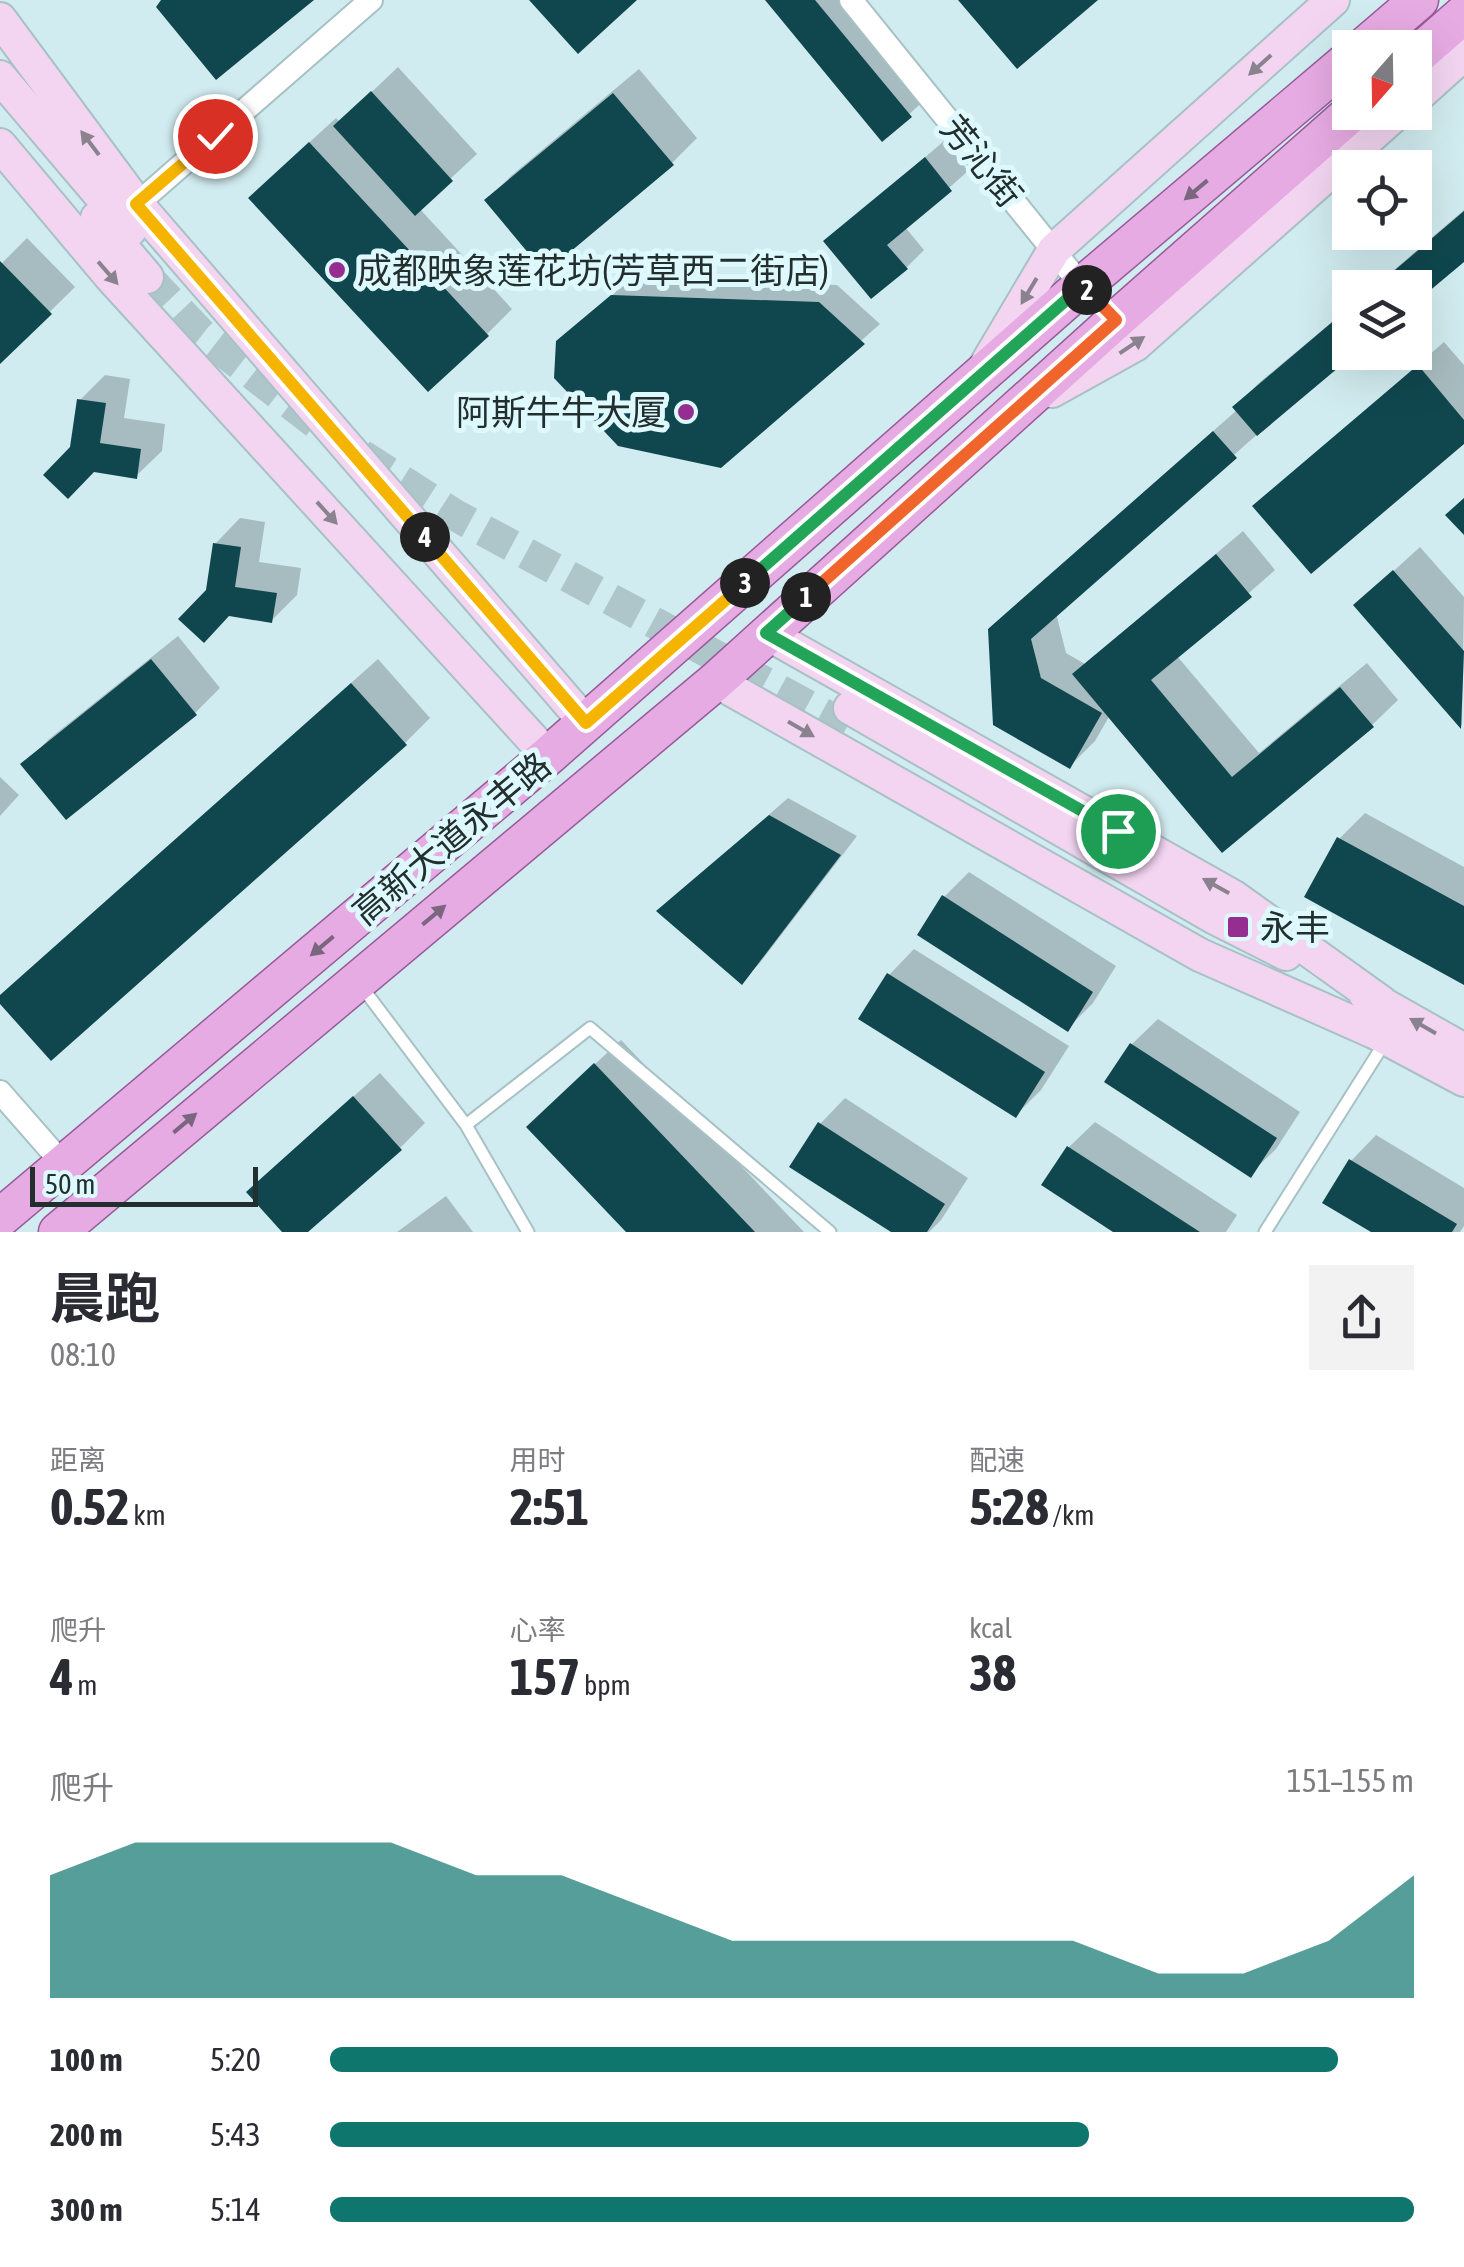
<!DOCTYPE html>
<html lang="zh">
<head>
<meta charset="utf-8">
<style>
  :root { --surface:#fff; --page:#f2f2f3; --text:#2b2b33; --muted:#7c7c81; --accent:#0f766e }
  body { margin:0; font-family:"Asap Condensed","Noto Sans SC",sans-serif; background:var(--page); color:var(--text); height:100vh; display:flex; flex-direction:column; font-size:38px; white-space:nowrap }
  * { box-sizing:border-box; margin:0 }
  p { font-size:32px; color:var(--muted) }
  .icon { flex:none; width:55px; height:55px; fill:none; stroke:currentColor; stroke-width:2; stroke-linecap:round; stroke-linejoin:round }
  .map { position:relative; height:1232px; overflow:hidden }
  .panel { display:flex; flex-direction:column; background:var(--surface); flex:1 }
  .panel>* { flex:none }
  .needle { width:65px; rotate:200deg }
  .fabs { position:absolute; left:1332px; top:30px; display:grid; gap:20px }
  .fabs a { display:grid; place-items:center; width:100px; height:100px; border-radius:0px; background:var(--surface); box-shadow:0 10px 40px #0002; font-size:50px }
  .scale { position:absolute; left:30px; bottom:25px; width:228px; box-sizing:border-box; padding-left:10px; border:5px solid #232e2f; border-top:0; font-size:28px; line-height:35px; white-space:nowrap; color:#232e2f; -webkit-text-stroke:8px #def9fd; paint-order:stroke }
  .pin { position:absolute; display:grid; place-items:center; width:85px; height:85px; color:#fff; margin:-42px; border:5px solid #fff; border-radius:50%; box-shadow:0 2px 10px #0007 }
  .km { position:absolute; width:50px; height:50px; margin:-25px; border-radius:50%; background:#222; color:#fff; font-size:28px; line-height:50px; text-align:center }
  .round { display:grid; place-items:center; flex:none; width:105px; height:105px; border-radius:0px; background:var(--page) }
  .head { display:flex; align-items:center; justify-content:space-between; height:170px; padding:0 50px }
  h1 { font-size:55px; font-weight:700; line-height:75px }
  .figures { display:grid; grid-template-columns:repeat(3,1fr); gap:15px; height:170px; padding:10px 50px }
  .figures div { display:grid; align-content:center }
  .figures b { font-size:50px; font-weight:700 }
  .figures small { font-size:28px; font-weight:400 }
  .figures p { font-size:28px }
  .chart { height:280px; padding:20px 50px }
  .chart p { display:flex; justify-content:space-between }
  .chart svg { width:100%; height:180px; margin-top:10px; fill:var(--accent); opacity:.7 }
  ul { padding:0 50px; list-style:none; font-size:32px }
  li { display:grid; grid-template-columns:160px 120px 1fr; align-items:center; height:75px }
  li i { height:25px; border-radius:12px; background:var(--accent) }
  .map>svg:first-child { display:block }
  .shadow { fill:#0003 }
  .building { fill:#10474e }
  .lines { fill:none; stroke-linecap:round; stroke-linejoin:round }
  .secondary-tunnel { stroke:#aec6c9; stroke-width:32; stroke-dasharray:32 16; stroke-linecap:butt }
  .lane-casing { stroke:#a7c1c5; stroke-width:15 }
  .street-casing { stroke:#a7c1c5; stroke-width:26 }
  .secondary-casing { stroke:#a7c1c5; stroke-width:36 }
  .primary-casing { stroke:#975b98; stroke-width:41 }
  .lane { stroke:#fff; stroke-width:11 }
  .street { stroke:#fff; stroke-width:22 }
  .secondary { stroke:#f3d5f1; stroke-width:32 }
  .primary { stroke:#e6abe3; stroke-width:38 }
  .oneway { fill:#8b8290 }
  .oneway2 { fill:#7b6680 }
  .split-1-casing { stroke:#fff; stroke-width:20 }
  .split-2-casing { stroke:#fff; stroke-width:20 }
  .split-3-casing { stroke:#fff; stroke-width:20 }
  .split-4-casing { stroke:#fff; stroke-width:20 }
  .split-5-casing { stroke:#fff; stroke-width:20 }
  .split-1 { stroke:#22a559; stroke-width:12 }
  .split-2 { stroke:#f0652b; stroke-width:12 }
  .split-3 { stroke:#22a559; stroke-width:12 }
  .split-4 { stroke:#f5b400; stroke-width:12 }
  .split-5 { stroke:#f5b400; stroke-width:12 }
  .poi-dot { fill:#962e92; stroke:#def9fd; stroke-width:4 }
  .labels { text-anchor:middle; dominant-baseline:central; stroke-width:10; stroke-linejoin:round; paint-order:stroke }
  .street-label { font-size:35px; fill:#232e2f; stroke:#def9fd }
  .poi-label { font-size:35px; fill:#232e2f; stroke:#def9fd; text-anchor:start }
</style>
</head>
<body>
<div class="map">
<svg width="1464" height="1232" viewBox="0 0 1464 1232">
  <rect width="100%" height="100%" fill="#d1ecf0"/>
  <!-- shadow -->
  <path class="shadow" d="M768 0H847L928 97 883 138Z
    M398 67 477 154 419 208 512 309 487 334 277 172 336 118 340 122Z
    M639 69 697 138 672 163 487 200 512 175Z
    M944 141 968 171 905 227 924 250 906 268 827 241Z
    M1464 210V259L1415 300V288H1373Z
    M27 238 75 287 0 361V265Z
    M632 278 837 285 880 324 720 465 578 324Z
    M1350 307V352L1056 613 1066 653 1085 664 1243 531 1275 570 1177 656 1259 753 1367 663 1398 700 1372 725 1223 850 1110 715 1095 741 1070 766 1017 604 1237 410 1235 407 1260 382Z
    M1444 342 1464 365V440L1256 506Z
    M105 375 130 379 124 418 165 424 162 451 136 476 94 470 73 448 80 400Z
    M240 518 265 522 259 562 301 568 297 595 272 620 208 592 215 544Z
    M1420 547 1464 597 1462 726 1356 605Z
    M178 636 220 688 195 713 24 765 49 739Z
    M378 659 430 718 405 743 0 1001 24 974Z
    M0 777 19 795 0 816Z
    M788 798 857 836 759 964 741 982 660 910Z
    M1365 813 1464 867V982L1308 896 1340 838Z
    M969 872 1116 966 1093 1003 1067 1029 944 897Z
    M914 949 1069 1046 1041 1090 1016 1115 889 975Z
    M1158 1019 1300 1112 1276 1149 1250 1174 1108 1082 1132 1044Z
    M621 1040 804 1232H630L555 1101Z
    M380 1073 425 1123 400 1148 274 1167Z
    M845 1098 968 1178 941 1220 929 1232H896L820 1124Z
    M1095 1122 1237 1215 1226 1232H1118L1045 1184 1069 1147Z
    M1376 1135 1464 1188V1226L1460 1232H1376L1351 1161Z
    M446 1196 473 1232H397Z"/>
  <!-- building -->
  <path class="building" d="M161 0H314L216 80 156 7Z
    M529 0H637L578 54Z
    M765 0H815L912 117 882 142Z
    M958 0H1098L1017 69Z
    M371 91 453 181 415 216 333 126Z
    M613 93 674 165 545 273 484 200Z
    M309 142 489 336 428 392 248 198Z
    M925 157 952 191 887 245 908 269 871 299 823 241Z
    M1464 211V262L1415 303V288H1374Z
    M0 261 52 314 0 364Z
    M611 295 819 302 865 344 721 468 618 446 554 378 556 341Z
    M1350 307V352H1357L1257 436 1232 407Z
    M1418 365 1464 420V444L1311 574 1252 506Z
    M77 399 106 403 100 443 141 449 137 479 94 472 68 499 43 475 70 447Z
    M1213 431 1237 458 1031 639 1041 678 1102 713 1070 769 993 725 988 629Z
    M1464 498V535L1445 515Z
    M213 543 241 547 235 587 277 593 272 623 229 616 204 643 178 619 206 590Z
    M1216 554 1252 597 1151 680 1232 777 1340 687 1374 727 1222 853 1072 674Z
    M1393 570 1464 651 1461 729 1353 605Z
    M151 659 197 715 66 820 20 764Z
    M351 683 407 745 51 1061 0 1004V995Z
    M769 815 841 855 742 985 656 911Z
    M1337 837 1464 906V985L1304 897Z
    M942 895 1093 992 1068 1032 917 935Z
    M887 973 1045 1072 1016 1118 858 1019Z
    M1130 1043 1277 1138 1251 1178 1104 1082Z
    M594 1063 755 1232H626L526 1127Z
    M353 1096 402 1150 308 1232H282L246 1192Z
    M818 1122 945 1204 927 1232H891L789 1167Z
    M1067 1146 1200 1232H1113L1041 1185Z
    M1349 1159 1457 1224 1452 1232H1371L1322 1203Z"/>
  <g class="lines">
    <!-- secondary-tunnel -->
    <path class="secondary-tunnel" d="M147 277 201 334 321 427
      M361 455 455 515 847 727"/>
    <defs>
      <path id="lane" d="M362 987 466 1125 528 1232
        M466 1125 590 1028 830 1232
        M1265 1232 1385 1042"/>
      <path id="street" d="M851 0 1082 286 1116 320
        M137 204 371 0
        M0 1092 63 1164"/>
      <path id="secondary" d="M0 19 137 204 586 723
        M0 77 130 230
        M1415 98 1464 54
        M0 145 110 276 548 756
        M97 218 147 277
        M987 363 1054 250 1333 0
        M1052 391 1135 345 1398 112
        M766 633 1234 897 1381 1002
        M716 681 1200 955 1374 1032 1464 1080
        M850 708 1213 917 1286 954
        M1365 994 1464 1050"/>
      <path id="primary" d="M1363 48 1419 0
        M1415 57 1464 14
        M0 1218 548 756 1082 286 1350 59
        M58 1232 716 681 1116 320 1352 112"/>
    </defs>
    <!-- lane casing -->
    <use href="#lane" class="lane-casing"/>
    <!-- street casing -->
    <use href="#street" class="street-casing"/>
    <!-- secondary casing -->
    <use href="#secondary" class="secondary-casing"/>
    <!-- primary casing -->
    <use href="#primary" class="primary-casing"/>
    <!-- lane -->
    <use href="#lane" class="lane"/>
    <!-- street -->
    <use href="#street" class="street"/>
    <!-- secondary -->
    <use href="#secondary" class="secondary"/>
    <!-- primary -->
    <use href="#primary" class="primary"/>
  </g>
  <!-- one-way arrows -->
  <defs><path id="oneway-solid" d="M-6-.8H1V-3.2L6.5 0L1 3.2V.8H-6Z" transform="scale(2.5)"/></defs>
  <g class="oneway">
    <use href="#oneway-solid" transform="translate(1260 65) rotate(138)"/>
    <use href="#oneway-solid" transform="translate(90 143) rotate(-127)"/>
    <use href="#oneway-solid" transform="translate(108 273) rotate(49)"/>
    <use href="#oneway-solid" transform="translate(1029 291) rotate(121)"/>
    <use href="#oneway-solid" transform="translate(1132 345) rotate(-34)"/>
    <use href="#oneway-solid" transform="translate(327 513) rotate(48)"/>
    <use href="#oneway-solid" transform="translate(801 729) rotate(30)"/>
    <use href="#oneway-solid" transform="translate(1216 886) rotate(-151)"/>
    <use href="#oneway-solid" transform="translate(1423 1026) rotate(-150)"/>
  </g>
  <g class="oneway2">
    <use href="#oneway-solid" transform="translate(1196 190) rotate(140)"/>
    <use href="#oneway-solid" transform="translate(434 915) rotate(-40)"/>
    <use href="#oneway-solid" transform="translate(322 946) rotate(140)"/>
    <use href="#oneway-solid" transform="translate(185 1123) rotate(-40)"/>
  </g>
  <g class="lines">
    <defs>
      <path id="split-1" d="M806 597 766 633 1118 831"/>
      <path id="split-2" d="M806 597 1116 320 1087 290"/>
      <path id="split-3" d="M745 583 1082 286 1087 290"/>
      <path id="split-4" d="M425 537 586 723 745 583"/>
      <path id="split-5" d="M215 136 136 204 425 537"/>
    </defs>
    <!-- split-1 casing -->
    <use href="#split-1" class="split-1-casing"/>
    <!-- split-2 casing -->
    <use href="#split-2" class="split-2-casing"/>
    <!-- split-3 casing -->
    <use href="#split-3" class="split-3-casing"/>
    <!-- split-4 casing -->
    <use href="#split-4" class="split-4-casing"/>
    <!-- split-5 casing -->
    <use href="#split-5" class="split-5-casing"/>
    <!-- split-1 -->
    <use href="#split-1" class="split-1"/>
    <!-- split-2 -->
    <use href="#split-2" class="split-2"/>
    <!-- split-3 -->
    <use href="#split-3" class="split-3"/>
    <!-- split-4 -->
    <use href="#split-4" class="split-4"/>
    <!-- split-5 -->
    <use href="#split-5" class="split-5"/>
  </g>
  <!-- markers -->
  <g class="poi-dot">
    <circle cx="337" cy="270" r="10"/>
    <circle cx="686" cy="412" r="10"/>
    <rect x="1226" y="915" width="24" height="24" rx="5"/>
  </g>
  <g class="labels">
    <!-- street labels -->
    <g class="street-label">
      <text transform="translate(982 161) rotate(51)">芳沁街</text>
      <text transform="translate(451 838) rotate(-40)">高新大道永丰路</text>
    </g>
    <!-- poi labels -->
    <g class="poi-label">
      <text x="357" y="270">成都映象莲花坊(芳草西二街店)</text>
      <text x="666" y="412" text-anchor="end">阿斯牛牛大厦</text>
      <text x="1260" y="927">永丰</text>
    </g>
  </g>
</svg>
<div class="fabs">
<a><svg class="needle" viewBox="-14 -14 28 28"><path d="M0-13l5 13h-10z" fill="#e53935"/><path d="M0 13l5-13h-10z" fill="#7c7c81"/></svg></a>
<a><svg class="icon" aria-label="locate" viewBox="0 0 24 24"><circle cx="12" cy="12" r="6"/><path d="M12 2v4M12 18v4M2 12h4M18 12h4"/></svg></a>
<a><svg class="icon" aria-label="layers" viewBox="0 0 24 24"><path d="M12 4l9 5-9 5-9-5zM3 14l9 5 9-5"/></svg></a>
</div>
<div class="scale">50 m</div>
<div class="pin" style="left:1118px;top:831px;background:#1e9e55"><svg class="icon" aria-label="arrive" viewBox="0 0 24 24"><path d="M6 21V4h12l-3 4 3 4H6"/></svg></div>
<div class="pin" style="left:215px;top:136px;background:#d93025"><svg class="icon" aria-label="check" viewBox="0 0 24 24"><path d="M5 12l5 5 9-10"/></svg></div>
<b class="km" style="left:806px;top:597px">1</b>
<b class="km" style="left:1087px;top:290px">2</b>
<b class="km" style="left:745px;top:583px">3</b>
<b class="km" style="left:425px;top:537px">4</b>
</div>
<section class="panel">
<div class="head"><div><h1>晨跑</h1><p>08:10</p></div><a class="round"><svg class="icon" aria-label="share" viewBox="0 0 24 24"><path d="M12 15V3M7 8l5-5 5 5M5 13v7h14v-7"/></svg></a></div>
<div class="figures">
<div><p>距离</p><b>0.52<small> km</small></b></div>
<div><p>用时</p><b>2:51</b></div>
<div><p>配速</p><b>5:28<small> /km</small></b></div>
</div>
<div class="figures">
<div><p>爬升</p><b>4<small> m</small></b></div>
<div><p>心率</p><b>157<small> bpm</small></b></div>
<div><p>kcal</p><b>38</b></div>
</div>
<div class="chart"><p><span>爬升</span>151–155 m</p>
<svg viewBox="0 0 160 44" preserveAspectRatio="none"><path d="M0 44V14L10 6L20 6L30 6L40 6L50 14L60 14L70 22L80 30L90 30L100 30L110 30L120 30L130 38L140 38L150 30L160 14V44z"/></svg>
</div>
<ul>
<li><b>100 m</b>5:20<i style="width:93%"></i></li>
<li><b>200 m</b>5:43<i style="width:70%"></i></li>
<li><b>300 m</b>5:14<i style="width:100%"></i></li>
</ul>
</section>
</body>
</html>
